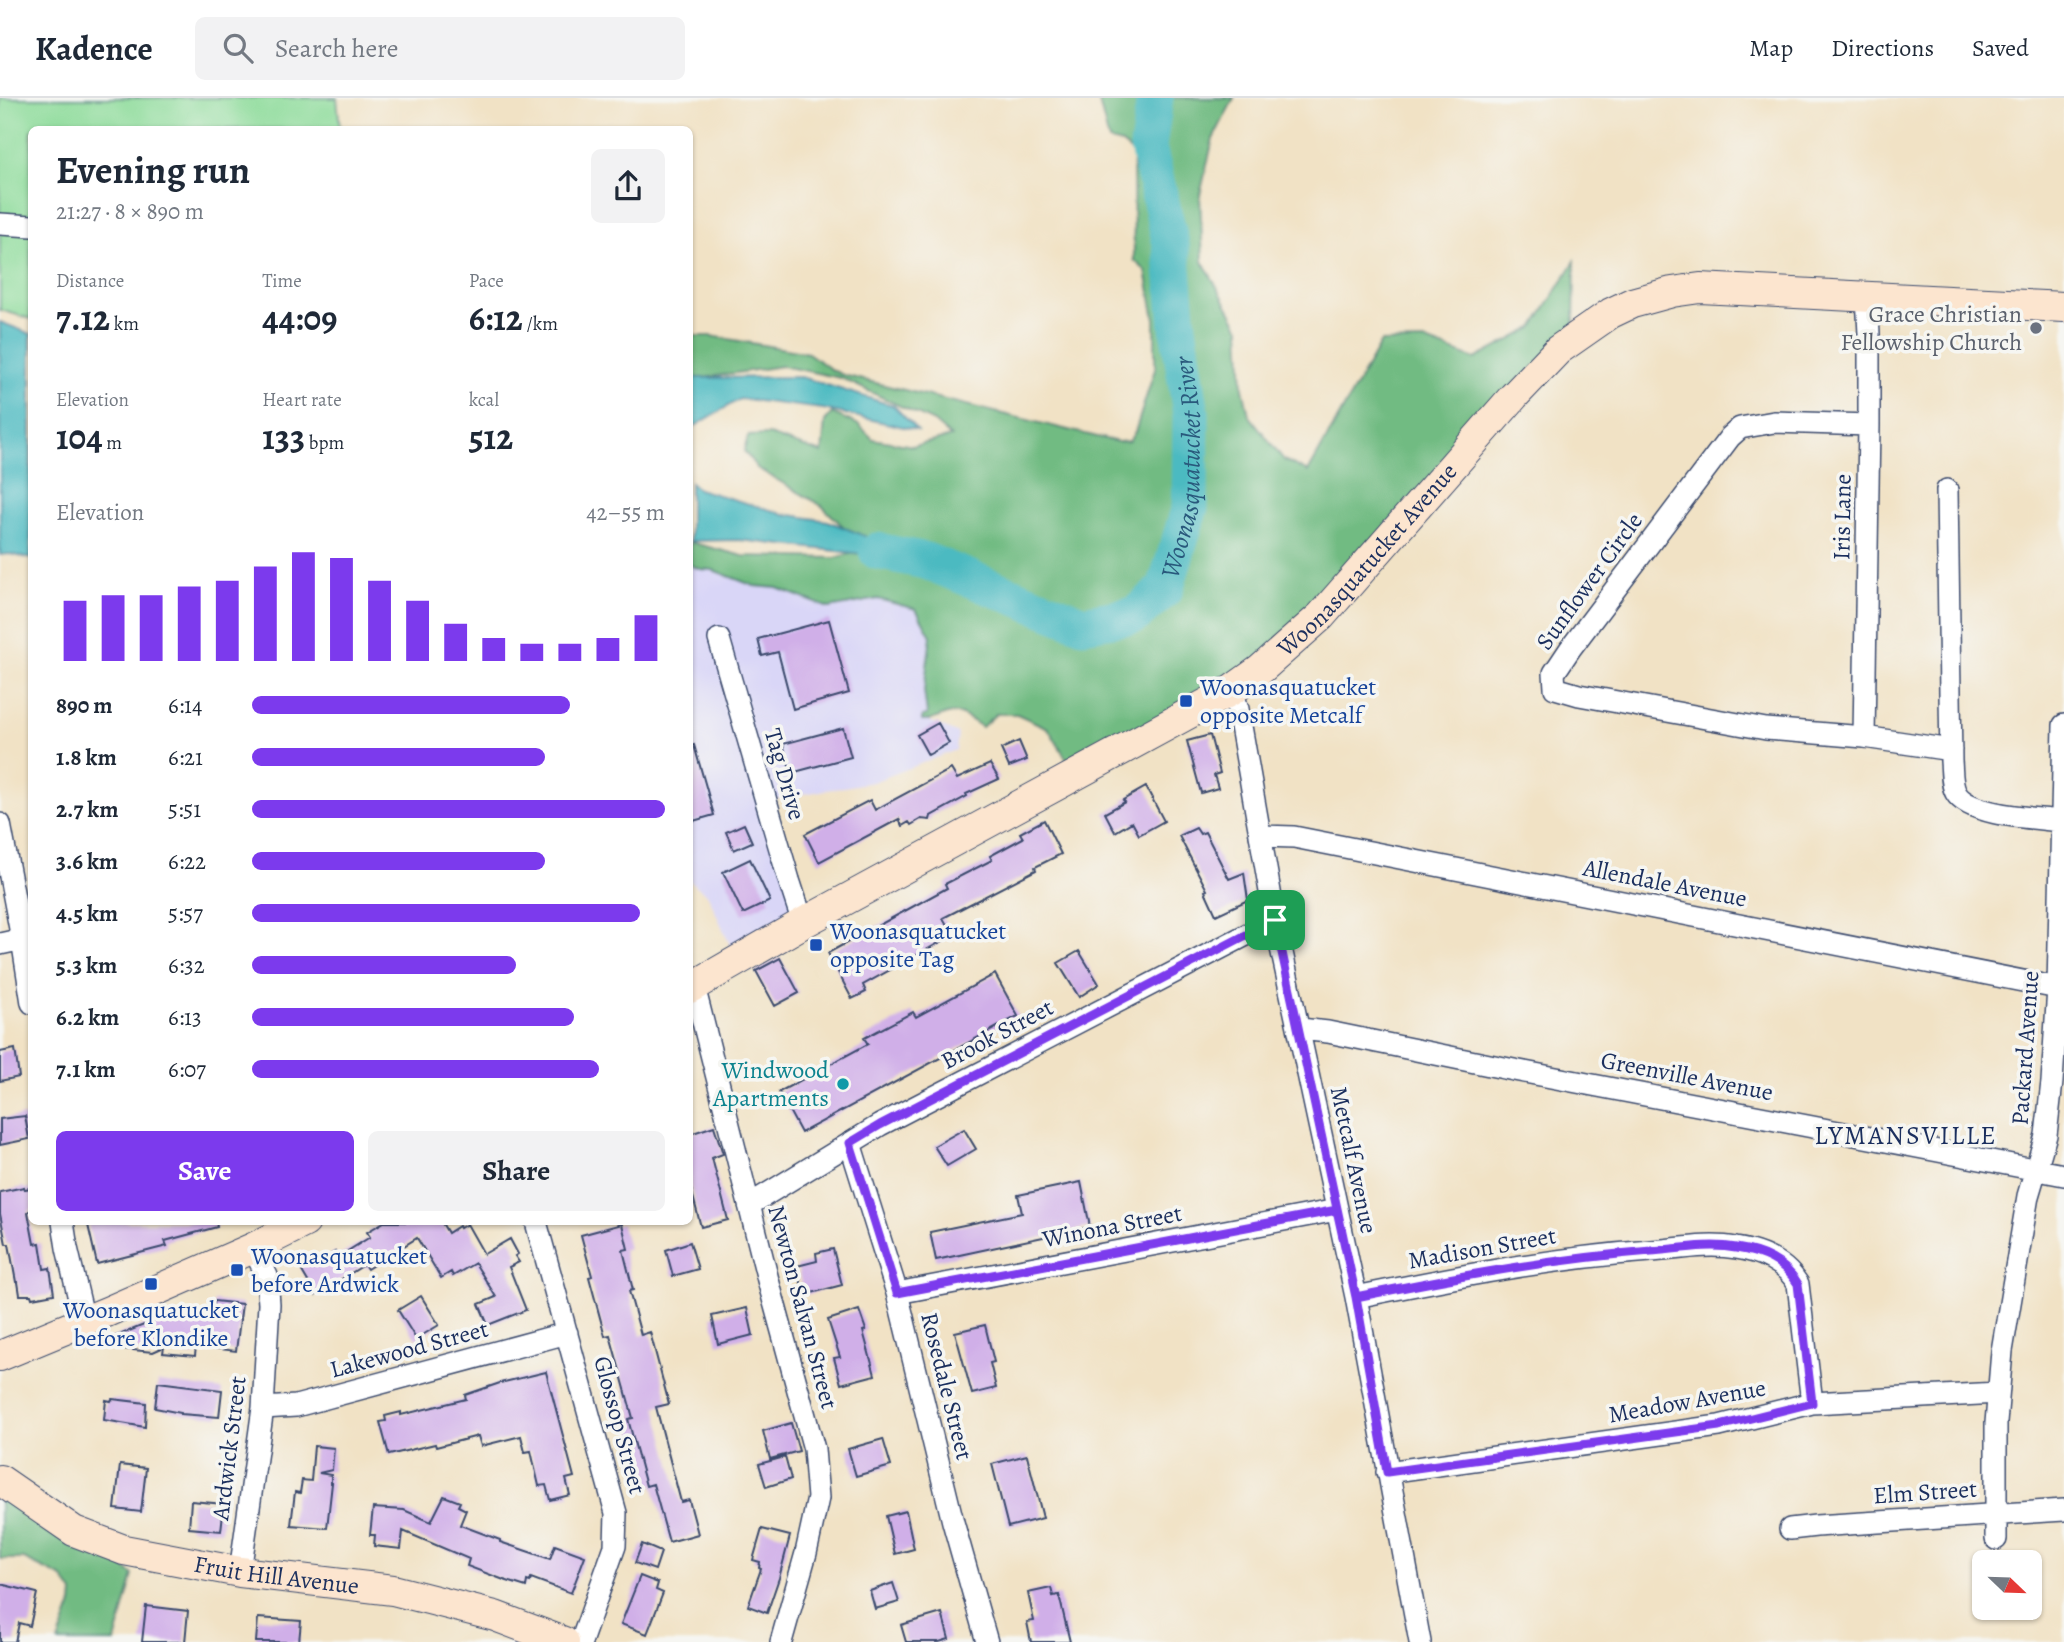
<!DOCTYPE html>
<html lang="en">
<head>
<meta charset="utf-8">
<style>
  :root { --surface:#fff; --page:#f2f2f3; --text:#1f2937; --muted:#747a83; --line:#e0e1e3; --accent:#7c3aed }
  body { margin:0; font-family:Alegreya,serif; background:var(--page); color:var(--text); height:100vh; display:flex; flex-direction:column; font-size:26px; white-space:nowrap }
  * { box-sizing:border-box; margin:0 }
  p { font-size:23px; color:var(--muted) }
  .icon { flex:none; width:38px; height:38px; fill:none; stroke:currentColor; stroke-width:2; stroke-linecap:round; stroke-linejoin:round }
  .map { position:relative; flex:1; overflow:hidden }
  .drawer { position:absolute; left:28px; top:28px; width:665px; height:1099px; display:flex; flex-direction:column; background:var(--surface); border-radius:10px; box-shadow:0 2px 5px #0004 }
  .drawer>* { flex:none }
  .needle { width:46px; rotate:113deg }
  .buttons { position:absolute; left:1972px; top:1452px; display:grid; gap:14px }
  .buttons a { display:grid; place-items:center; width:70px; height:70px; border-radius:10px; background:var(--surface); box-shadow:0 2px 5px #0004; font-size:35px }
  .pin { position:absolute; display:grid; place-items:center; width:60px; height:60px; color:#fff; margin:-30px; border-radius:14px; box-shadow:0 4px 10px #0006 }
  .round { display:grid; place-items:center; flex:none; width:74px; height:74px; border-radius:10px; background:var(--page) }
  .summary { display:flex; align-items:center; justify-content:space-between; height:119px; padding:0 28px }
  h1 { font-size:38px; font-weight:700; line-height:52px }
  .stats { display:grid; grid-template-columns:repeat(3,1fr); gap:10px; height:119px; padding:7px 28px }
  .stats div { display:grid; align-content:center }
  .stats b { font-size:35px; font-weight:700 }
  .stats small { font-size:19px; font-weight:400 }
  .stats p { font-size:19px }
  .chart { height:196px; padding:14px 28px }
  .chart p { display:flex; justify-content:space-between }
  .chart svg { width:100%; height:126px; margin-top:7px; stroke:var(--accent); stroke-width:6 }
  .action { display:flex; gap:14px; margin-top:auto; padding:14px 28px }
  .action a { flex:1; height:80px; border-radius:10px; background:var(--accent); color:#fff; font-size:28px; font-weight:700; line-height:80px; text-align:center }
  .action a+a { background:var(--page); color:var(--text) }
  ul { padding:0 28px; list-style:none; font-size:23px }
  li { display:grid; grid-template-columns:112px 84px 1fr; align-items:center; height:52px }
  li i { height:18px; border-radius:9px; background:var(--accent) }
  header { display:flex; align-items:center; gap:42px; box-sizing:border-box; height:98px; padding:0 35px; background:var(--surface); border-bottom:2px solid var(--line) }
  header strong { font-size:33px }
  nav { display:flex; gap:38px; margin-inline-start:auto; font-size:24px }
  .search { width:490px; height:63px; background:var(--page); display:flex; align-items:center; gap:18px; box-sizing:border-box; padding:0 24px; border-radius:10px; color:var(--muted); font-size:26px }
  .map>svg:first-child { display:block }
  .built { fill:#d9d6f7 }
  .green { fill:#8cdb9a; stroke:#54857c; stroke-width:2 }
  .forest { fill:#71bb82; stroke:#467570; stroke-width:2 }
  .water { fill:#4bbac1; stroke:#337490; stroke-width:2 }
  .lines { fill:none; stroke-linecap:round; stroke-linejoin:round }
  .river { stroke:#4bbac1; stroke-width:37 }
  .building { fill:#d0afe8 }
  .street-casing { stroke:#3b4a6d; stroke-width:24 }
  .secondary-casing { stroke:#3b4a6d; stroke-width:32 }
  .street { stroke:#fff; stroke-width:21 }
  .secondary { stroke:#fce5cf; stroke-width:30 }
  .route-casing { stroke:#fff; stroke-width:14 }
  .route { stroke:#7c3aed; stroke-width:9 }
  .worship-dot { fill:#6b7280; stroke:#f6f6f2; stroke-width:2.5 }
  .transit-dot { fill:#1a4fb4; stroke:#f6f6f2; stroke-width:2.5 }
  .culture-dot { fill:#0f9aa8; stroke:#f6f6f2; stroke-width:2.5 }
  .labels { text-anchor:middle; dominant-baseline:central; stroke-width:7; stroke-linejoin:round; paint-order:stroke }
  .worship-label { font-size:24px; fill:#5b616d; stroke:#f6f6f2; text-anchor:end }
  .street-label { font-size:24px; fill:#1b2f5e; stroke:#f6f6f2 }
  .transit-label { font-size:24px; fill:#164399; stroke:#f6f6f2; text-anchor:start }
  .culture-label { font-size:24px; fill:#0d838f; stroke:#f6f6f2; text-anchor:end }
  .water-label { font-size:26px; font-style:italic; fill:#29597c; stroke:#f6f6f2 }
  .neighbourhood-label { font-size:26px; letter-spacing:2px; fill:#1b2f5e; stroke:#f6f6f2 }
</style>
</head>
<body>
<header>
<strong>Kadence</strong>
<div class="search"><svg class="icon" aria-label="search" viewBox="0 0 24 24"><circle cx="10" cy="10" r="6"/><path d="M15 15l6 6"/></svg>Search here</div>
<nav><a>Map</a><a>Directions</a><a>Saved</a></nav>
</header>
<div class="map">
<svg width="2064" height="1544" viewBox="0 0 2064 1544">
  <rect width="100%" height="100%" fill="#f6f6f2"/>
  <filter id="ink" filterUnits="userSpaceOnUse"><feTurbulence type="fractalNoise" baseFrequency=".0143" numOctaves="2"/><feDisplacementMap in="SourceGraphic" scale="14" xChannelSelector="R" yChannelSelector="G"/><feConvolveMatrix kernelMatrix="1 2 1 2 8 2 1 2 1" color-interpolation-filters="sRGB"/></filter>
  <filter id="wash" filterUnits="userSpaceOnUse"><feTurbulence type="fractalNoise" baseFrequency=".00686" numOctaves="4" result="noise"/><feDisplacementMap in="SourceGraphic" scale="28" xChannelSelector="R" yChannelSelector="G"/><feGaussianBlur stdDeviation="1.57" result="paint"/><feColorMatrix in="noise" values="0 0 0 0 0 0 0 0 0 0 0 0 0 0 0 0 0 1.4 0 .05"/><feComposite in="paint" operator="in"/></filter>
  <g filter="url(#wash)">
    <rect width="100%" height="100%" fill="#f1e2c5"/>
    <!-- built -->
    <path class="built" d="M690 467 700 471 713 472 754 488 777 489 829 510 878 501 916 511 931 538 924 592 927 617 922 622 932 624 958 636 956 652 873 684 769 702 799 822 733 854 708 797 690 783Z"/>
    <!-- green -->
    <path class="green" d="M0 0H337L340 31 32 32 31 221 0 212Z"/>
    <!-- forest -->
    <path class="forest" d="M1098 0H1234L1213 41 1200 97 1203 164 1240 230 1243 290 1249 317 1284 362 1308 374 1381 244 1426 243 1475 261 1533 230 1575 163 1574 228 1286 544 1073 672 1048 630 1017 616H996L982 629C970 621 958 611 944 617 935 620 932 624 922 623V618L927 617 924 592 931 538 916 511 878 501 829 510 777 490 754 488 713 472 700 471 690 467V444L743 458 835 460 850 456 852 437 822 408 757 370 744 353 748 338 769 337 822 355 825 323 832 315 859 327 873 341 913 348 951 339 934 324 841 280 782 268 690 282V238H711L808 255 832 272 843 277 1118 344 1129 343 1135 334 1155 271V221L1146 173 1134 162 1133 55 1122 46 1109 43Z
      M0 1391 125 1470 133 1477 115 1544H58L72 1506 73 1495 63 1480 24 1461H0Z"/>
    <!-- water -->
    <path class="water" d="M0 224 31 236V461L10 456 0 457Z
      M801 279 894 308 917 332 823 311 740 301 690 331V280Z
      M690 384 698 391 784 416 828 423 926 463 739 442 690 443Z"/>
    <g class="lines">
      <!-- river -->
      <path class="river" id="s1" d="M877 453 926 463 1083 526 1135 517 1165 491 1190 409 1191 316 1178 229 1171 146 1148 49 1155 0"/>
    </g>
    <g id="blocks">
      <!-- building -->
      <path class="building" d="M829 522 849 595 793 611 778 554 762 558 758 541Z
        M938 625 949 645 928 657 917 637Z
        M843 630 851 659 791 675 783 646Z
        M1210 637 1220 675 1214 677 1218 690 1201 695 1187 643Z
        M1019 643 1027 662 1009 669 1001 651Z
        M694 647 714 717 690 724V648Z
        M990 666 999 681 966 696 967 698 931 718 930 722 921 721 911 727 909 724 902 728 899 721 819 764 805 736 870 702 875 712 951 671 957 681Z
        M1146 689 1164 723 1139 737 1132 724 1115 734 1105 715 1125 704 1123 702Z
        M1044 722 1061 756 1035 769 1036 772 943 820 953 837 863 887 866 894 852 901 828 855 947 790 945 786 992 762 990 758 1023 740 1020 735Z
        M744 726 752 744 734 752 726 734Z
        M1196 730 1200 736 1205 734 1229 781 1244 775 1248 802 1216 817 1205 793 1207 792 1179 738Z
        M750 761 770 803 743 816 723 774Z
        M1079 853 1099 886 1079 899 1058 865Z
        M780 860 799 895 775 908 756 873Z
        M995 876 1018 918 801 1035 779 994 868 946 864 940 913 914 916 919Z
        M15 951 19 979 0 983V954Z
        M25 1018 29 1041 0 1047V1021Z
        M714 1028 723 1056 712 1060 728 1122 701 1129 690 1087V1036Z
        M964 1031 976 1051 947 1068 934 1048Z
        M1081 1084 1090 1129 936 1162 930 1134 1022 1115 1018 1097Z
        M24 1089V1091L32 1090V1111L28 1114 34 1146 40 1145 44 1171 50 1170 54 1196 32 1200 31 1197H20L18 1184H16L9 1146H6L0 1116V1094Z
        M102 1124H216L217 1129 165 1143 167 1148 97 1166 88 1127Z
        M384 1124H445L442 1125 448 1135 459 1128 460 1130 467 1126 484 1156 510 1141 518 1156 515 1158 519 1164 509 1169 526 1212 488 1227 479 1206 496 1199 475 1165 453 1178 451 1174 441 1180 417 1140 367 1171 364 1167 316 1197 300 1170 316 1159 319 1164 335 1154 338 1159 370 1139 367 1134Z
        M622 1126 628 1151 623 1152 633 1192 629 1193 641 1237 650 1234 669 1306 656 1309 681 1404 689 1402 698 1436 669 1444 653 1386 646 1388 628 1321 633 1320 610 1237 605 1238 589 1179 592 1178 581 1137Z
        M690 1144 698 1171 673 1178 666 1152Z
        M833 1151 842 1187 804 1197 797 1168 817 1163 816 1155Z
        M421 1198 439 1227 416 1241 398 1212Z
        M214 1203 242 1206 236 1253 196 1248 195 1258 163 1255 164 1249 153 1254 92 1248 171 1216 212 1220Z
        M747 1210 753 1237 718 1246 712 1218Z
        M859 1212 866 1232 863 1233 875 1277 841 1286 834 1260 840 1259 828 1222Z
        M985 1227 994 1264 990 1265 996 1290 972 1296 955 1234Z
        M546 1274 574 1379 566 1381 570 1397 550 1402 546 1387 539 1388 531 1353 525 1354 521 1338 481 1348 478 1338 436 1349 435 1346 389 1357 380 1324 386 1323 385 1318 401 1314V1317L466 1301 465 1297 500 1285Z
        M158 1284 222 1292 219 1319 181 1316V1315L155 1310Z
        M112 1301 146 1305 145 1329 104 1322 106 1302 111 1303Z
        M791 1325 799 1353 770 1361 763 1333Z
        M883 1341 891 1368 856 1378 848 1351Z
        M314 1348 334 1350 332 1372 319 1375 331 1377V1385H332L327 1430 291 1427 295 1394 300 1395 302 1382 311 1383Z
        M1027 1357 1043 1420 1008 1429 992 1366Z
        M785 1359 791 1381 766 1389 759 1366Z
        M120 1367 146 1370 141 1414 115 1411Z
        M444 1398 460 1404 458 1408 466 1412 460 1427 500 1442V1444L550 1461 555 1447 585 1458 571 1495 531 1480 530 1484 527 1483 526 1489 504 1482 467 1468 469 1461 403 1433 401 1451 374 1448 375 1437H370L373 1410 404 1412 431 1424Z
        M191 1403 224 1406 221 1433 189 1430Z
        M906 1413 914 1451 895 1456 886 1418Z
        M762 1431 790 1438 779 1480 767 1515 748 1508 761 1471 759 1470 760 1464 753 1462Z
        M642 1446 661 1454 655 1472 635 1465Z
        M640 1478 658 1485 656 1492 663 1495 647 1536 621 1526Z
        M893 1485 899 1504 875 1511 870 1493Z
        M0 1486 37 1495 30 1528 19 1525 15 1544H0Z
        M1051 1490 1053 1498 1059 1497 1070 1544H1031L1027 1524 1034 1523 1028 1495Z
        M146 1508 188 1513 185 1544H142Z
        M942 1515 949 1541 939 1544H906L901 1527Z
        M258 1520 301 1523 299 1544H256Z"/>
    </g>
  </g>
  <g filter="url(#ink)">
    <use href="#blocks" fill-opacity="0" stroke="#3b4a6d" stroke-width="2"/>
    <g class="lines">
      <defs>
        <path id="street" d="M0 126 32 128
          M1869 327 1774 324 1740 330 1730 339 1570 551 1554 575 1555 590 1579 597 1766 631 1864 639 1951 652
          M1947 392 1951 663C1952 673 1951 686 1956 695 1969 718 2037 720 2061 723
          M719 541 789 782 803 825
          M1232 592 1238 611 1275 822 1356 1199 1420 1544
          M1864 639 1869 327V236L1867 198
          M0 726 22 841 32 905
          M1260 738 1294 739 2058 890
          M0 846 32 839
          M694 888 768 1182 814 1351 818 1400 806 1455 781 1544
          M1300 931 1328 934 1514 972 2064 1077
          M850 1045 897 1195 953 1424 987 1544
          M749 1107 880 1027 1275 822
          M63 1124 67 1150 84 1222
          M536 1124 616 1415 615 1448 581 1544
          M897 1195 1337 1112
          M1356 1199C1454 1179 1551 1160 1651 1153 1678 1151 1709 1145 1736 1150 1761 1154 1784 1163 1798 1186L1812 1305
          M263 1310 296 1308 567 1235
          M1387 1374 1719 1328 1812 1305 1998 1295
          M1790 1431 1816 1428 2064 1412
          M1996 1441V1325L2002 1253 2028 1098 2046 1037 2052 984 2058 890 2064 627
          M240 1474 263 1310 269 1206 267 1178 253 1150"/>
        <g id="secondary">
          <path id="s2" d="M690 890 803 825 1232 592 1260 572 1321 518 1514 298 1558 252 1611 215 1632 205 1672 194 1700 190 2064 209"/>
          <path d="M0 1258 109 1213 253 1150 305 1124"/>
          <path id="s3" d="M0 1382 74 1433 124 1452 240 1474 393 1492 495 1518 564 1544"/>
        </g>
      </defs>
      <!-- street casing -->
      <use href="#street" class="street-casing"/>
      <!-- secondary casing -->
      <use href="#secondary" class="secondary-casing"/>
      <!-- street -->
      <use href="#street" class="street"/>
      <!-- secondary -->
      <use href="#secondary" class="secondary"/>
    </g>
  </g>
  <g class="lines" filter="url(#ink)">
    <defs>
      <path id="route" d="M1275 822 880 1027 850 1045 897 1195 1337 1112 1356 1199C1454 1179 1551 1161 1651 1153 1678 1151 1709 1145 1736 1150 1762 1154 1784 1163 1798 1186L1812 1305 1719 1328 1387 1374 1356 1199 1275 822"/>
    </defs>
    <!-- route casing -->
    <use href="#route" class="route-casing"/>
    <!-- route -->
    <use href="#route" class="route"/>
  </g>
  <!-- markers -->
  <circle class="worship-dot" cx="2036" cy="230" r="7"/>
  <g class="transit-dot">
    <rect x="1179" y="596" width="14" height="14" rx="3.5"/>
    <rect x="809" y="840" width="14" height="14" rx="3.5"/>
    <rect x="230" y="1165" width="14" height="14" rx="3.5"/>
    <rect x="144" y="1179" width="14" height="14" rx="3.5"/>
  </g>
  <circle class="culture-dot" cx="843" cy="986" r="7"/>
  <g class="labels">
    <!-- worship labels -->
    <g class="worship-label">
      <text x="2022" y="216">Grace Christian<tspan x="2022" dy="28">Fellowship Church</tspan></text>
    </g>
    <!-- street labels -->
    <g class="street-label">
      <text transform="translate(1842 419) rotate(-89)">Iris Lane</text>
      <text stroke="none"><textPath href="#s2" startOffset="807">Woonasquatucket Avenue</textPath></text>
      <text transform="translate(1589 483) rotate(-54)">Sunflower Circle</text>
      <text transform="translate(785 676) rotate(74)">Tag Drive</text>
      <text transform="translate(1665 785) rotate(11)">Allendale Avenue</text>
      <text transform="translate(997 936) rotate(-28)">Brook Street</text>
      <text transform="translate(2025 950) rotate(-86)">Packard Avenue</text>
      <text transform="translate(1687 978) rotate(11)">Greenville Avenue</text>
      <text transform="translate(1354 1062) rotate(78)">Metcalf Avenue</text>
      <text transform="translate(1112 1128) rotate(-11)">Winona Street</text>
      <text transform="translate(1482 1150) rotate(-10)">Madison Street</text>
      <text transform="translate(803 1209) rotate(75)">Newton Salvan Street</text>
      <text transform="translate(409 1251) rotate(-15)">Lakewood Street</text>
      <text transform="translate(947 1288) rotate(76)">Rosedale Street</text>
      <text transform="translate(1687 1303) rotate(-10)">Meadow Avenue</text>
      <text transform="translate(620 1327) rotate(75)">Glossop Street</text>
      <text transform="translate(229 1350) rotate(-83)">Ardwick Street</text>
      <text transform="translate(1925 1394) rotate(-4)">Elm Street</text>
      <text stroke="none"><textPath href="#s3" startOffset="298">Fruit Hill Avenue</textPath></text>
    </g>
    <!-- transit labels -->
    <g class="transit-label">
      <text x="1200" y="589">Woonasquatucket<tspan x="1200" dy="28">opposite Metcalf</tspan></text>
      <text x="830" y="833">Woonasquatucket<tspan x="830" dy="28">opposite Tag</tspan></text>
      <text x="251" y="1158">Woonasquatucket<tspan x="251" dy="28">before Ardwick</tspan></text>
      <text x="151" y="1212" text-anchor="middle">Woonasquatucket<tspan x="151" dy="28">before Klondike</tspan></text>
    </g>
    <!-- culture labels -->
    <g class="culture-label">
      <text x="829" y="972">Windwood<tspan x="829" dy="28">Apartments</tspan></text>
    </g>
    <!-- water labels -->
    <g class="water-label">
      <text stroke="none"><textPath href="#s1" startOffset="436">Woonasquatucket River</textPath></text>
    </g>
    <!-- neighbourhood labels -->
    <g class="neighbourhood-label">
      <text x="1906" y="1037">LYMANSVILLE</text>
    </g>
  </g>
</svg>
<div class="buttons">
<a><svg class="needle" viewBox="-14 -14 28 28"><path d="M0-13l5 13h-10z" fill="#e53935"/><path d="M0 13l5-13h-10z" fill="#747a83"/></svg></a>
</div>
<div class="pin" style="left:1275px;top:822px;background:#1e9e55"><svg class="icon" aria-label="arrive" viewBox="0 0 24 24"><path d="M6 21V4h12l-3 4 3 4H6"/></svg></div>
<section class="drawer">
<div class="summary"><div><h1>Evening run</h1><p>21:27 · 8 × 890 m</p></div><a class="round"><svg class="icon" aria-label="share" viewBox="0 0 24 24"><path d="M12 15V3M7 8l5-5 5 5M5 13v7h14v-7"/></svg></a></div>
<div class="stats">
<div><p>Distance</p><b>7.12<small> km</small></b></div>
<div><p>Time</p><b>44:09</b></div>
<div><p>Pace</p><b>6:12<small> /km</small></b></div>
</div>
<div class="stats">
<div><p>Elevation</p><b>104<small> m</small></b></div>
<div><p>Heart rate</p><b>133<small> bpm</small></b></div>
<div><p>kcal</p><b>512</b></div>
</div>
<div class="chart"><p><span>Elevation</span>42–55 m</p>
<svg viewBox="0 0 160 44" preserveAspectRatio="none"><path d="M5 44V23M15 44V21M25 44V21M35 44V18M45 44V16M55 44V11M65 44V6M75 44V8M85 44V16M95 44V23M105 44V31M115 44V36M125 44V38M135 44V38M145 44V36M155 44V28"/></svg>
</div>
<ul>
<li><b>890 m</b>6:14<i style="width:77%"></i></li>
<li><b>1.8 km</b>6:21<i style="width:71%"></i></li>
<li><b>2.7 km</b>5:51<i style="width:100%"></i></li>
<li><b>3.6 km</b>6:22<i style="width:71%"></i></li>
<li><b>4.5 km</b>5:57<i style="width:94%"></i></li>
<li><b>5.3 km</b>6:32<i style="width:64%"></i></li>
<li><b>6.2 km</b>6:13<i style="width:78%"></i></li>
<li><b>7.1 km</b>6:07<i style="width:84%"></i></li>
</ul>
<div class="action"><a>Save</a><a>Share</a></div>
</section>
</div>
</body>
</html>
